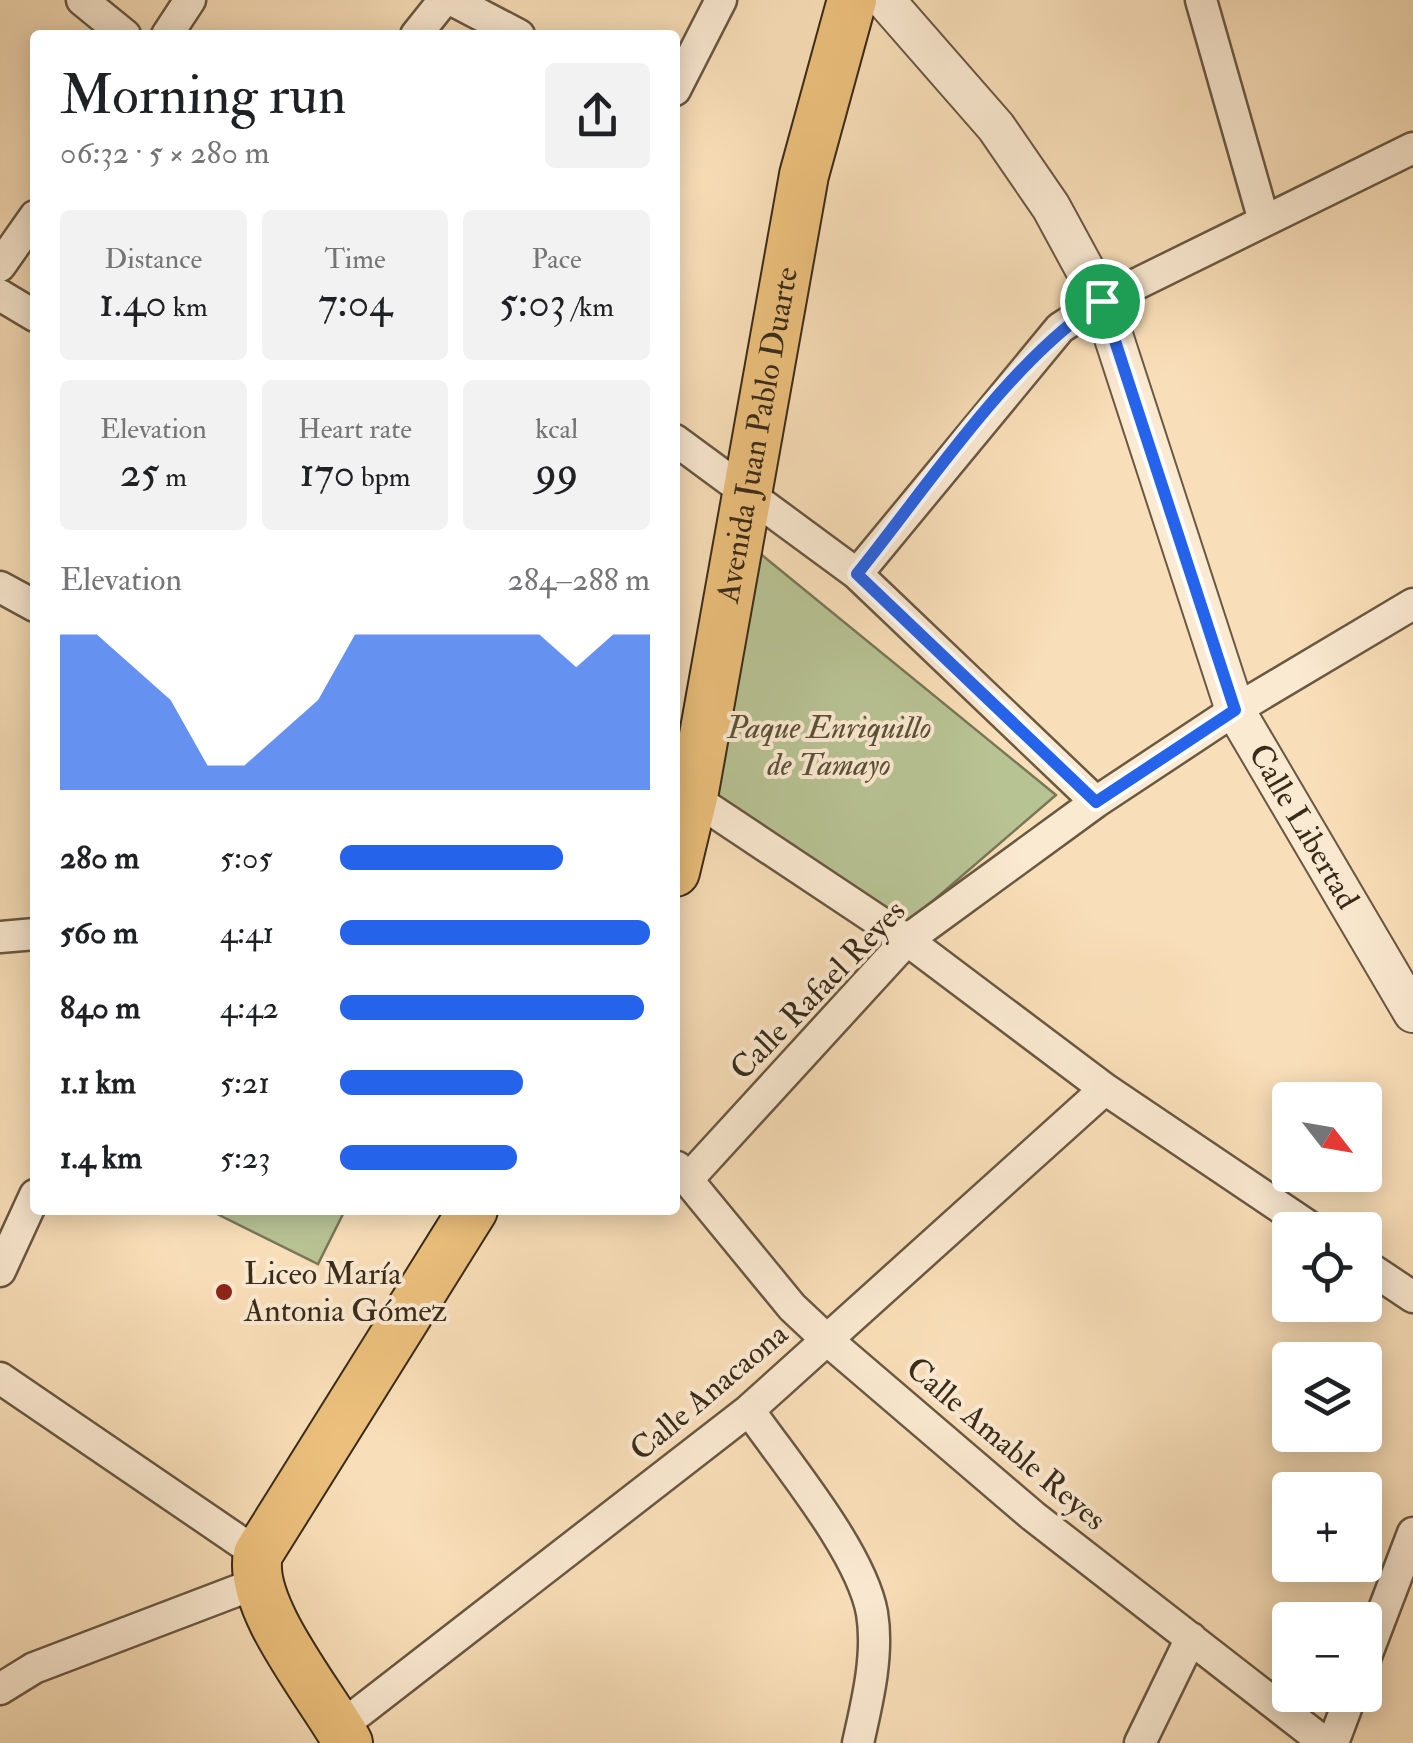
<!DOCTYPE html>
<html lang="en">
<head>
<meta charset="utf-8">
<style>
  :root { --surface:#fff; --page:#f2f2f2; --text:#202124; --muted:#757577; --accent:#2563eb }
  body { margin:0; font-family:"IM FELL Double Pica",serif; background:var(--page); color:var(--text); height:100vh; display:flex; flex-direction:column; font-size:38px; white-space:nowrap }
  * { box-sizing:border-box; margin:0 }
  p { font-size:32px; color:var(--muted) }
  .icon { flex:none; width:55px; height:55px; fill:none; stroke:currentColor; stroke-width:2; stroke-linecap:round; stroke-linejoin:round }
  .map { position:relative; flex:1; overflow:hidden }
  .details { position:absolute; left:30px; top:30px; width:650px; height:1185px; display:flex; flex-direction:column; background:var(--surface); border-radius:10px; box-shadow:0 5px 25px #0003 }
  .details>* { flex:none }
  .needle { width:65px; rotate:121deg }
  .buttons { position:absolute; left:1272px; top:1082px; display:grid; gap:20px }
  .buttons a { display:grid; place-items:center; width:110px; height:110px; border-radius:10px; background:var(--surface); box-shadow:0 5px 25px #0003; font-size:50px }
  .pin { position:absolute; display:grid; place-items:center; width:85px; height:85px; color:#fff; margin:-42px; border:5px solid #fff; border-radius:50%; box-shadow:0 2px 10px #0007 }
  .round { display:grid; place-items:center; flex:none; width:105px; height:105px; border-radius:10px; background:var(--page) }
  .overview { display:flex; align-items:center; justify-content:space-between; height:170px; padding:0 30px }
  h1 { font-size:55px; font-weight:600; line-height:75px }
  .metrics { display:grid; grid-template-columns:repeat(3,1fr); gap:15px; height:170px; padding:10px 30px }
  .metrics div { display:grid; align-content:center; border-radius:10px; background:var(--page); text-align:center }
  .metrics b { font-size:42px; font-weight:600 }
  .metrics small { font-size:28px; font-weight:400 }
  .metrics p { font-size:28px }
  .chart { height:280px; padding:20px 30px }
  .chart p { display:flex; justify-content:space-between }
  .chart svg { width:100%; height:180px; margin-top:10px; fill:var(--accent); opacity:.7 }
  ul { padding:0 30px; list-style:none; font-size:32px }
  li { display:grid; grid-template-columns:160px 120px 1fr; align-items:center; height:75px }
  li i { height:25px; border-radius:12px; background:var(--accent) }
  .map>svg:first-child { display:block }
  .green { fill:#b8c394; stroke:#787757; stroke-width:2.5 }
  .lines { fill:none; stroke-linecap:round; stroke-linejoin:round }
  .minor-casing { stroke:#695842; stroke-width:35 }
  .tertiary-casing { stroke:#695842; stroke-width:42 }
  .primary-casing { stroke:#392b1a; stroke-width:52 }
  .minor { stroke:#fbead2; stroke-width:30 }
  .tertiary { stroke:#fbead2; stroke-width:38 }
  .primary { stroke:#ecc07c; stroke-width:48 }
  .route-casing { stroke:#fff; stroke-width:20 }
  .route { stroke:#2563eb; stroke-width:12 }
  .poi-dot { fill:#8f2418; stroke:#fbead2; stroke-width:4 }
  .labels { text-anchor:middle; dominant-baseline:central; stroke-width:8; stroke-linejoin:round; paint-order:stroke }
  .street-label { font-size:32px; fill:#392b1a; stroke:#fbead2 }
  .park-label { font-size:32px; font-style:italic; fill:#595138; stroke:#fbead2 }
  .poi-label { font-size:32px; fill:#392b1a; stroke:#fbead2; text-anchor:start }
</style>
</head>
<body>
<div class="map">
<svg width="1413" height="1743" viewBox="0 0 1413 1743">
  <rect width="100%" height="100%" fill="#f9dfb9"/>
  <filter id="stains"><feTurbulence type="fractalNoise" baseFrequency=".002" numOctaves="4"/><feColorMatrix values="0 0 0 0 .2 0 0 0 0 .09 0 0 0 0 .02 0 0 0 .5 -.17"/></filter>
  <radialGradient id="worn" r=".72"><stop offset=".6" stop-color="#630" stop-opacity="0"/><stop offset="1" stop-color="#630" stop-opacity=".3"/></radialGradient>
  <!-- green -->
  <path class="green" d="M757 551 1056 795 905 925 713 795Z
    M209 1210H345L318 1264Z"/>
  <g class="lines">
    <defs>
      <path id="minor" d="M82 0 125 35
        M452 0 519 35
        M1201 0 1264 221
        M167 35 190 0
        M416 35 444 0
        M675 90 721 0
        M0 266 35 216
        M0 295 35 316
        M675 440 857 574 1096 802
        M857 574 1060 328 1102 301 1413 148
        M0 587 35 606
        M680 789 907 940 1105 1089 1314 1230
        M0 937 35 934
        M677 1167 792 1307 826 1339 1033 1516 1325 1743
        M689 1178 907 940 1096 802 1235 710 1413 604
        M1365 1265 1413 1297
        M0 1271 35 1195
        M0 1378 258 1554
        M749 1410C786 1463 861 1552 872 1613 879 1655 867 1703 858 1743
        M1365 1659 1413 1533
        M0 1689 34 1668 257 1583
        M339 1728 749 1410 1105 1089
        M1140 1743 1191 1638
        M1333 1743 1351 1695"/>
      <g id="tertiary">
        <path id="s1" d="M885 0 996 127 1051 207 1102 301 1235 710 1413 1013"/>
      </g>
      <g id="primary">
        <path id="s2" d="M675 872 693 797 804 175 852 0"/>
        <path d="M348 1743C322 1695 247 1607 258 1554L473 1210"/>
      </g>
    </defs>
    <!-- minor casing -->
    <use href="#minor" class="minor-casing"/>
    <!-- tertiary casing -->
    <use href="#tertiary" class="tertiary-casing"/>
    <!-- primary casing -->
    <use href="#primary" class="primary-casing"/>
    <!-- minor -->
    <use href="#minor" class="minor"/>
    <!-- tertiary -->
    <use href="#tertiary" class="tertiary"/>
    <!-- primary -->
    <use href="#primary" class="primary"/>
  </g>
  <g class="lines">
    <defs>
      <path id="route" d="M1102 301 1235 710 1096 802 857 574C927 487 1010 360 1102 301Z"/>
    </defs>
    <!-- route casing -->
    <use href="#route" class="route-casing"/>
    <!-- route -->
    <use href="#route" class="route"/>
  </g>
  <!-- markers -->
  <circle class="poi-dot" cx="224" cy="1292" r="10"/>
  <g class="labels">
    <!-- street labels -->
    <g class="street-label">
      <text stroke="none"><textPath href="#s2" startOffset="445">Avenida Juan Pablo Duarte</textPath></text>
      <text stroke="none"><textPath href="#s1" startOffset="938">Calle Libertad</textPath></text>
      <text transform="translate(818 990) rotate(-46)">Calle Rafael Reyes</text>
      <text transform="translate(709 1392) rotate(-40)">Calle Anacaona</text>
      <text transform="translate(1006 1444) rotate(40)">Calle Amable Reyes</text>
    </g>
    <!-- park labels -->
    <g class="park-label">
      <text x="829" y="728">Paque Enriquillo<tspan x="829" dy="37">de Tamayo</tspan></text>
    </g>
    <!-- poi labels -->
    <g class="poi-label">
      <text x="244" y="1274">Liceo María<tspan x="244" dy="37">Antonia Gómez</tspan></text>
    </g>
  </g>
  <rect width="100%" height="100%" filter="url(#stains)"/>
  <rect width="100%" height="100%" fill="url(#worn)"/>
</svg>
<div class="buttons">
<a><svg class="needle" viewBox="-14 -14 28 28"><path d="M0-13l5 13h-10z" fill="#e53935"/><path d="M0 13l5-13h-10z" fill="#757577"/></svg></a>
<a><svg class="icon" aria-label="locate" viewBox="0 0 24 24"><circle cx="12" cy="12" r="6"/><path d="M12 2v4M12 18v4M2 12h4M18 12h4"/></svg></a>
<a><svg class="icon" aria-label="layers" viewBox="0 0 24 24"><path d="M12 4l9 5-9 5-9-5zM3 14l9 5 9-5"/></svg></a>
<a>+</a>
<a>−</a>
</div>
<div class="pin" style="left:1102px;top:301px;background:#1e9e55"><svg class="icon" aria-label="arrive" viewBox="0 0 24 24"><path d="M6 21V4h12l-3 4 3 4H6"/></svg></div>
<section class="details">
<div class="overview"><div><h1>Morning run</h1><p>06:32 · 5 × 280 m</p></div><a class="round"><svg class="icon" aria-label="share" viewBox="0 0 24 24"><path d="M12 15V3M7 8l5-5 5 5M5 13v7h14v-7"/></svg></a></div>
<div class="metrics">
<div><p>Distance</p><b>1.40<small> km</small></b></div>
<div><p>Time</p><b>7:04</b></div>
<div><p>Pace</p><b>5:03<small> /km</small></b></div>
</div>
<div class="metrics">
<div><p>Elevation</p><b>25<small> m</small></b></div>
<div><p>Heart rate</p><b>170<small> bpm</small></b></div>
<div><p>kcal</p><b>99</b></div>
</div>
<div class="chart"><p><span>Elevation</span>284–288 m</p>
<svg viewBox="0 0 160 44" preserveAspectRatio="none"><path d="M0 44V6L10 6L20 14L30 22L40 38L50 38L60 30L70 22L80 6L90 6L100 6L110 6L120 6L130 6L140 14L150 6L160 6V44z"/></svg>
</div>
<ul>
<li><b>280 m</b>5:05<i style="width:72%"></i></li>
<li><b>560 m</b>4:41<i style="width:100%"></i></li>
<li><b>840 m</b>4:42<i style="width:98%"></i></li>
<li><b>1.1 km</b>5:21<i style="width:59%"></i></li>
<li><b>1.4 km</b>5:23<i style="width:57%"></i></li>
</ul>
</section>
</div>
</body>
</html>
